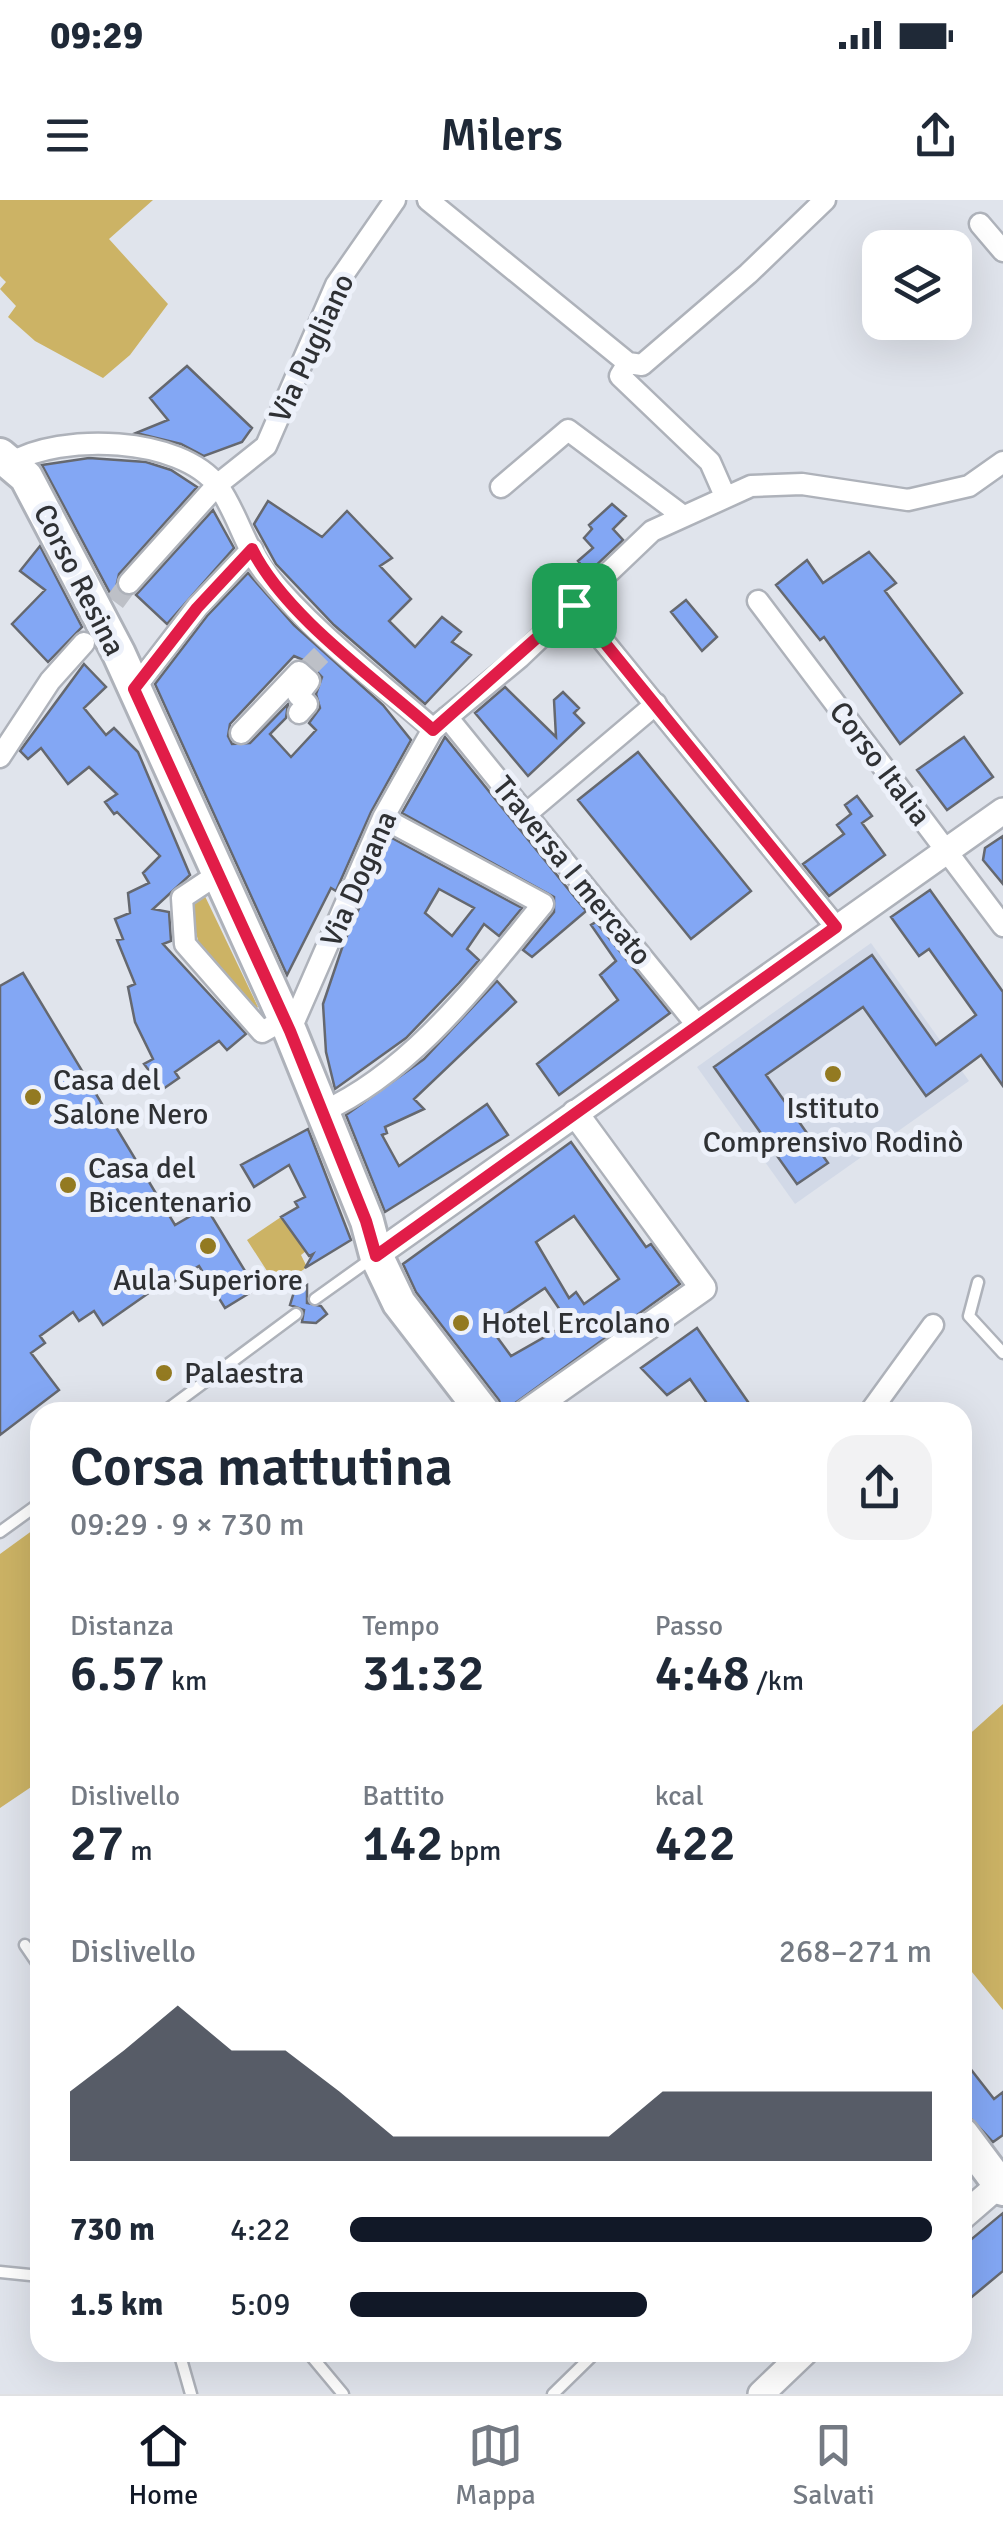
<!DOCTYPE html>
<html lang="it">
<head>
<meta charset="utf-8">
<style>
  :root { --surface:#fff; --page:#f2f2f3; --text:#1f2937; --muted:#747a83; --line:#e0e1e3; --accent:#111827 }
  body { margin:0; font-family:Signika,sans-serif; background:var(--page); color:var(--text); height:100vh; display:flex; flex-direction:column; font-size:38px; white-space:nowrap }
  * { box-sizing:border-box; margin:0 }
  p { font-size:32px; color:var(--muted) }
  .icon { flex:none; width:55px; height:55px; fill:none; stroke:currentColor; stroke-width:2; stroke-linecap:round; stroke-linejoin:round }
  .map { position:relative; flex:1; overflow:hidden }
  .side { position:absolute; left:30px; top:1202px; width:942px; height:960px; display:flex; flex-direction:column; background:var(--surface); border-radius:30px; box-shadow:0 10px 40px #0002 }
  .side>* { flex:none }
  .controls { position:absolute; left:862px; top:30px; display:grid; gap:20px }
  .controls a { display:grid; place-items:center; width:110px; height:110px; border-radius:20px; background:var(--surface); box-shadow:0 10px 40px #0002; font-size:50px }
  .pin { position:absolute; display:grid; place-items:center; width:85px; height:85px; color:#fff; margin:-42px; border-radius:20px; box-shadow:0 5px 15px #0006 }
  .round { display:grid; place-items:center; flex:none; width:105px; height:105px; border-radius:30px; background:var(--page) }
  .headline { display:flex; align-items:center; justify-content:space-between; height:170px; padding:0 40px }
  h1 { font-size:55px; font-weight:600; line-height:75px }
  .stats { display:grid; grid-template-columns:repeat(3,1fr); gap:15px; height:170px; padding:10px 40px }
  .stats div { display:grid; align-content:center }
  .stats b { font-size:50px; font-weight:600 }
  .stats small { font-size:28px; font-weight:400 }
  .stats p { font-size:28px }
  .chart { height:280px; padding:20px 40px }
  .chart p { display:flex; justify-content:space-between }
  .chart svg { width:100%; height:180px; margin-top:10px; fill:var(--accent); opacity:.7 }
  ul { padding:0 40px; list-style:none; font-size:32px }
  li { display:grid; grid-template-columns:160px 120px 1fr; align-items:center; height:75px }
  li i { height:25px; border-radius:12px; background:var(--accent) }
  .status { display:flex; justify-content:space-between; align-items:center; height:70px; padding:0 50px; background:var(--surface); direction:ltr }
  .status svg { height:28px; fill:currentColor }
  header { display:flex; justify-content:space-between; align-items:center; height:130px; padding:0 40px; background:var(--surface); font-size:45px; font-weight:600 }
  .dock { display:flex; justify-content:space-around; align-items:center; height:140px; border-top:2px solid var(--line); background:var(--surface); font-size:28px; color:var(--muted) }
  .dock a { display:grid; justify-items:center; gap:5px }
  .dock .current { color:var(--accent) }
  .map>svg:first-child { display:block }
  .built { fill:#d2d9e7 }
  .green { fill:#ccb365 }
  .building { fill:#83a7f4; stroke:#65686f; stroke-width:2.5; fill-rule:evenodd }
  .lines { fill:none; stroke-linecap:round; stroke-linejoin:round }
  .minor-tunnel { stroke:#bdc0c7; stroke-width:20; stroke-dasharray:20 10; stroke-linecap:butt }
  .service-casing { stroke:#aeb2ba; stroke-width:15 }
  .minor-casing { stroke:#aeb2ba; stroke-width:25 }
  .tertiary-casing { stroke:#aeb2ba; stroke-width:30 }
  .primary-casing { stroke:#aeb2ba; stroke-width:38 }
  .service { stroke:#fff; stroke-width:10 }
  .minor { stroke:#fff; stroke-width:20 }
  .tertiary { stroke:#fff; stroke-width:25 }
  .primary { stroke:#fff; stroke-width:32 }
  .route-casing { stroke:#fff; stroke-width:20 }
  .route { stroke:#e11d48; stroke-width:12 }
  .poi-dot { fill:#937a21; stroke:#edf1fa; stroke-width:4 }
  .labels { text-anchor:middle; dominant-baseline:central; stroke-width:10; stroke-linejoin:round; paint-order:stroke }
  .street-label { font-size:30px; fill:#2f3134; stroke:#edf1fa }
  .poi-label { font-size:30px; fill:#2f3134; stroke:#edf1fa; text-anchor:start }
</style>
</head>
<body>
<div class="status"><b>09:29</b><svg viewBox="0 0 49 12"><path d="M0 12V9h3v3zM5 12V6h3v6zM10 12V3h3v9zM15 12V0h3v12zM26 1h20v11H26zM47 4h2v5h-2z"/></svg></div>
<header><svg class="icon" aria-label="menu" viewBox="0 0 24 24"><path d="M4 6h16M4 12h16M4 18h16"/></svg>Milers<svg class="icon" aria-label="share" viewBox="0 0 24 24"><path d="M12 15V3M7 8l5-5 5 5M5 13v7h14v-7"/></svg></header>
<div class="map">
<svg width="1003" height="2194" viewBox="0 0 1003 2194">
  <rect width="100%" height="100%" fill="#e0e4ec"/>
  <!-- built -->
  <path class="built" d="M871 743 969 881 795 1004 697 867Z"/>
  <!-- green -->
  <path class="green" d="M0 0H153L109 39 168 104 130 155 103 178 35 141 8 117 16 106 0 89 6 82 0 76Z
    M202 690 258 807 247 816 202 756 187 697Z
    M281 1017 306 1051 301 1055 307 1067 278 1088 247 1040Z
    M40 1325V1581L0 1608V1354Z
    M1003 1504V1810L963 1761V1540Z"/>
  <!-- building -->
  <path class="building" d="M187 166 252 228 242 242 204 256 181 244 136 233 168 220 150 198Z
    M89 258 146 262 171 270 197 287 119 374 116 388 110 393 42 265Z
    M268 301 322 337 347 311 392 358 380 366 411 399 389 421 415 447 442 417 461 432 452 442 471 455 425 504 334 425 276 364 254 324Z
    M612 304 626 316 613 329 623 340 588 373 578 361 593 348 584 338 592 329 589 325Z
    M213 310 234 348 167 424 136 395Z
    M40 346 82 427 48 462 12 424 45 390 20 371Z
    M869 352 896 383 885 391 962 493 900 544 824 437 820 440 776 385 807 360 823 383Z
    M248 373 294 425 383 505 411 540 371 612 336 691 331 688 287 775 155 484 207 416ZM294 456 308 462 322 477 316 494 320 508 309 523 316 530 291 557 270 534 286 518 288 504 250 543 232 544 228 536 230 524Z
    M686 400 717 437 702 451 671 412Z
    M84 464 106 487 84 508 106 535 114 528 138 552 190 675 153 709 169 712 171 741 163 744 246 834 227 850 219 841 175 872 179 878 163 889 144 864 153 859 135 822 128 787 135 784 117 740 123 739 115 719 130 713 128 693 149 683 143 673 160 656 117 612 114 614 105 602 117 594 89 567 68 584 41 548 28 559 20 551Z
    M505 487 556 537 554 500 563 492 579 508 574 513 584 523 528 576 475 513Z
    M445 537 586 711 532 757 523 750 554 712V697L402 613Z
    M964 537 993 577 947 610 917 570Z
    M638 552 751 691 691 739 578 600Z
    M857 596 872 616 862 623 885 655 829 696 803 664 844 634 837 625 851 614 845 605Z
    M1003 636V684L983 660 985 648Z
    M390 637 522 708 499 736 484 724 467 749 479 760 459 783 406 838 335 889 326 852 323 804 343 745ZM439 689 474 708 452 736 425 713Z
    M930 690 1003 792V886L981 855 926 896 863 807 766 875 828 963 797 984 714 867 872 755 936 845 976 815 929 749 919 756 891 717Z
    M596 722 670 813 559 895 537 864 618 800 600 775 616 761 591 725Z
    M23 773 175 1025 206 1007 256 1089 225 1108 199 1066 155 1093 153 1090 103 1125 94 1111 79 1121 73 1112 40 1136 45 1143 31 1153 59 1190 0 1235V786Z
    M497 781 516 802 414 899 424 909 385 927 387 933 382 935 399 966 487 904 508 935 385 1012 346 915 424 859Z
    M308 929 351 1040 305 1068 313 1054 309 1056 281 1017 298 1007 295 1002 305 997 289 965 254 987 241 965Z
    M571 942 646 1047 651 1044 680 1084 503 1212 499 1200 416 1092 403 1064ZM574 1016 619 1079 584 1104 576 1092 569 1098 536 1042ZM545 1088 569 1123 511 1156 489 1126Z
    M307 1085V1103L321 1106 327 1114 316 1123 302 1122 304 1110 290 1105 294 1092Z
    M697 1128 748 1202 733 1212H713L690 1179 667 1195 641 1168Z
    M962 1858 994 1899 1003 1892V1935L993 1942 962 1909Z
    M1003 2013V2071L962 2105V2047Z"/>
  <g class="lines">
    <!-- minor-tunnel -->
    <path class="minor-tunnel" d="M97 426 129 383
      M307 469 326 450"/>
    <defs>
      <path id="service" d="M978 1082 969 1116 1003 1153
        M315 1099 371 1059
        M164 1212 296 1114
        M0 1332 40 1303
        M25 1745 40 1767
        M0 2072 40 2076
        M179 2152 191 2194
        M308 2152 343 2194
        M553 2194 596 2152"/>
      <path id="minor" d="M428 0 628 163 620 176 710 262 725 296
        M980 24 1003 51
        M628 163 642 165 748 74 825 0
        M11 263C60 233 180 236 218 286 237 312 245 348 265 373 313 432 376 479 433 529
        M501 287 568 230 683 316
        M129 383 217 285 266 246 336 85 395 0
        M758 401 1003 726
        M574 405 836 727
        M134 489 197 407 252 349
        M447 517 697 825
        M241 533 299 472 309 481 298 495 307 504 299 513
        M0 557 50 481 84 443
        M526 614 656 504
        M218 674 182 698 185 744 262 832 285 819
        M290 831 383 618 433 529 520 457 652 331 751 286 802 284 908 300 969 286 1003 262
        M322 912C413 871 480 780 543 704L383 618
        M870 1212 933 1125"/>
      <path id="tertiary" d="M376 1055 1003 611
        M527 1212 703 1088 575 913
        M962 2017 999 1985
        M761 2194 805 2152"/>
      <path id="primary" d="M0 255 26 277 119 454 290 831 367 1021 376 1055 399 1103 483 1212
        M962 1934 1003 1989"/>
    </defs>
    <!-- service casing -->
    <use href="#service" class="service-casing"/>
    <!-- minor casing -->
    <use href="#minor" class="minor-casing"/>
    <!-- tertiary casing -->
    <use href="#tertiary" class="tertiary-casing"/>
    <!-- primary casing -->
    <use href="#primary" class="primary-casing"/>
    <!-- service -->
    <use href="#service" class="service"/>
    <!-- minor -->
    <use href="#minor" class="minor"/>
    <!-- tertiary -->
    <use href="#tertiary" class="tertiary"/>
    <!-- primary -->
    <use href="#primary" class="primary"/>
  </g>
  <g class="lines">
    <defs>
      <path id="route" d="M252 349C285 416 376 479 433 530L574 405 836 727 376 1056 366 1021 290 831 134 489 197 408Z"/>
    </defs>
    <!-- route casing -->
    <use href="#route" class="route-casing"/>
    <!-- route -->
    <use href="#route" class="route"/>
  </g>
  <!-- markers -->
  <g class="poi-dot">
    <circle cx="833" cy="874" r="10"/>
    <circle cx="33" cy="897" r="10"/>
    <circle cx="68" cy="985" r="10"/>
    <circle cx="208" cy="1046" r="10"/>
    <circle cx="461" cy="1123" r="10"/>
    <circle cx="164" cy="1173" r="10"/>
  </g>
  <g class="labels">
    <!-- street labels -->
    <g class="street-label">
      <text transform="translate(312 148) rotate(-65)">Via Pugliano</text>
      <text transform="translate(79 380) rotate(63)">Corso Resina</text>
      <text transform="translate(880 564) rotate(53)">Corso Italia</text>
      <text transform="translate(572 671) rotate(51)">Traversa I mercato</text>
      <text transform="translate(359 679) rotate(-66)">Via Dogana</text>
    </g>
    <!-- poi labels -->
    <g class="poi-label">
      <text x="53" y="880">Casa del<tspan x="53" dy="34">Salone Nero</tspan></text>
      <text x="833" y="908" text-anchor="middle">Istituto<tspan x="833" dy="34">Comprensivo Rodinò</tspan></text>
      <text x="88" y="968">Casa del<tspan x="88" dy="34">Bicentenario</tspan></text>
      <text x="208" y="1080" text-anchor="middle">Aula Superiore</text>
      <text x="481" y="1123">Hotel Ercolano</text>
      <text x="184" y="1173">Palaestra</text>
    </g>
  </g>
</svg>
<div class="controls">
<a><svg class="icon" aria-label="layers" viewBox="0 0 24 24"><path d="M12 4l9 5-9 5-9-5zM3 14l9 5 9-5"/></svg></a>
</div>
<div class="pin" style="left:574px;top:405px;background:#1e9e55"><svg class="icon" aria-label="arrive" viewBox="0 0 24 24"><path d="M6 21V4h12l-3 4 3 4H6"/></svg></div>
<section class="side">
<div class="headline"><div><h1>Corsa mattutina</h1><p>09:29 · 9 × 730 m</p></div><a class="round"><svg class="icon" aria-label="share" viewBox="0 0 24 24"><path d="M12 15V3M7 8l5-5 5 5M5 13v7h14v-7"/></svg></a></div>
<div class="stats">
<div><p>Distanza</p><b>6.57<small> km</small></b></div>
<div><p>Tempo</p><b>31:32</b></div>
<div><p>Passo</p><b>4:48<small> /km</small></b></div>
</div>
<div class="stats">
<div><p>Dislivello</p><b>27<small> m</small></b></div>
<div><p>Battito</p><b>142<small> bpm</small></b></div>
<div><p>kcal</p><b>422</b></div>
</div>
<div class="chart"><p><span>Dislivello</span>268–271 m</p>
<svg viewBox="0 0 160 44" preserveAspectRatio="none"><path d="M0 44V27L10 17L20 6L30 17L40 17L50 27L60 38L70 38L80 38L90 38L100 38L110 27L120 27L130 27L140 27L150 27L160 27V44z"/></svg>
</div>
<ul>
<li><b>730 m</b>4:22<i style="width:100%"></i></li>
<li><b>1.5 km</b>5:09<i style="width:51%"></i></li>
</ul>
</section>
</div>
<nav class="dock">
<a class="current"><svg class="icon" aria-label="home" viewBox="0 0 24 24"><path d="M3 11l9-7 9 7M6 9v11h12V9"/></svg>Home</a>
<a><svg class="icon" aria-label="map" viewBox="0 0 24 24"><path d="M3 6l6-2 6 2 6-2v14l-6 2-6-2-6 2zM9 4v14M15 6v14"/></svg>Mappa</a>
<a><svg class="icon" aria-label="saved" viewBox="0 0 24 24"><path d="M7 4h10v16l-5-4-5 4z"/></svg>Salvati</a>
</nav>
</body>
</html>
